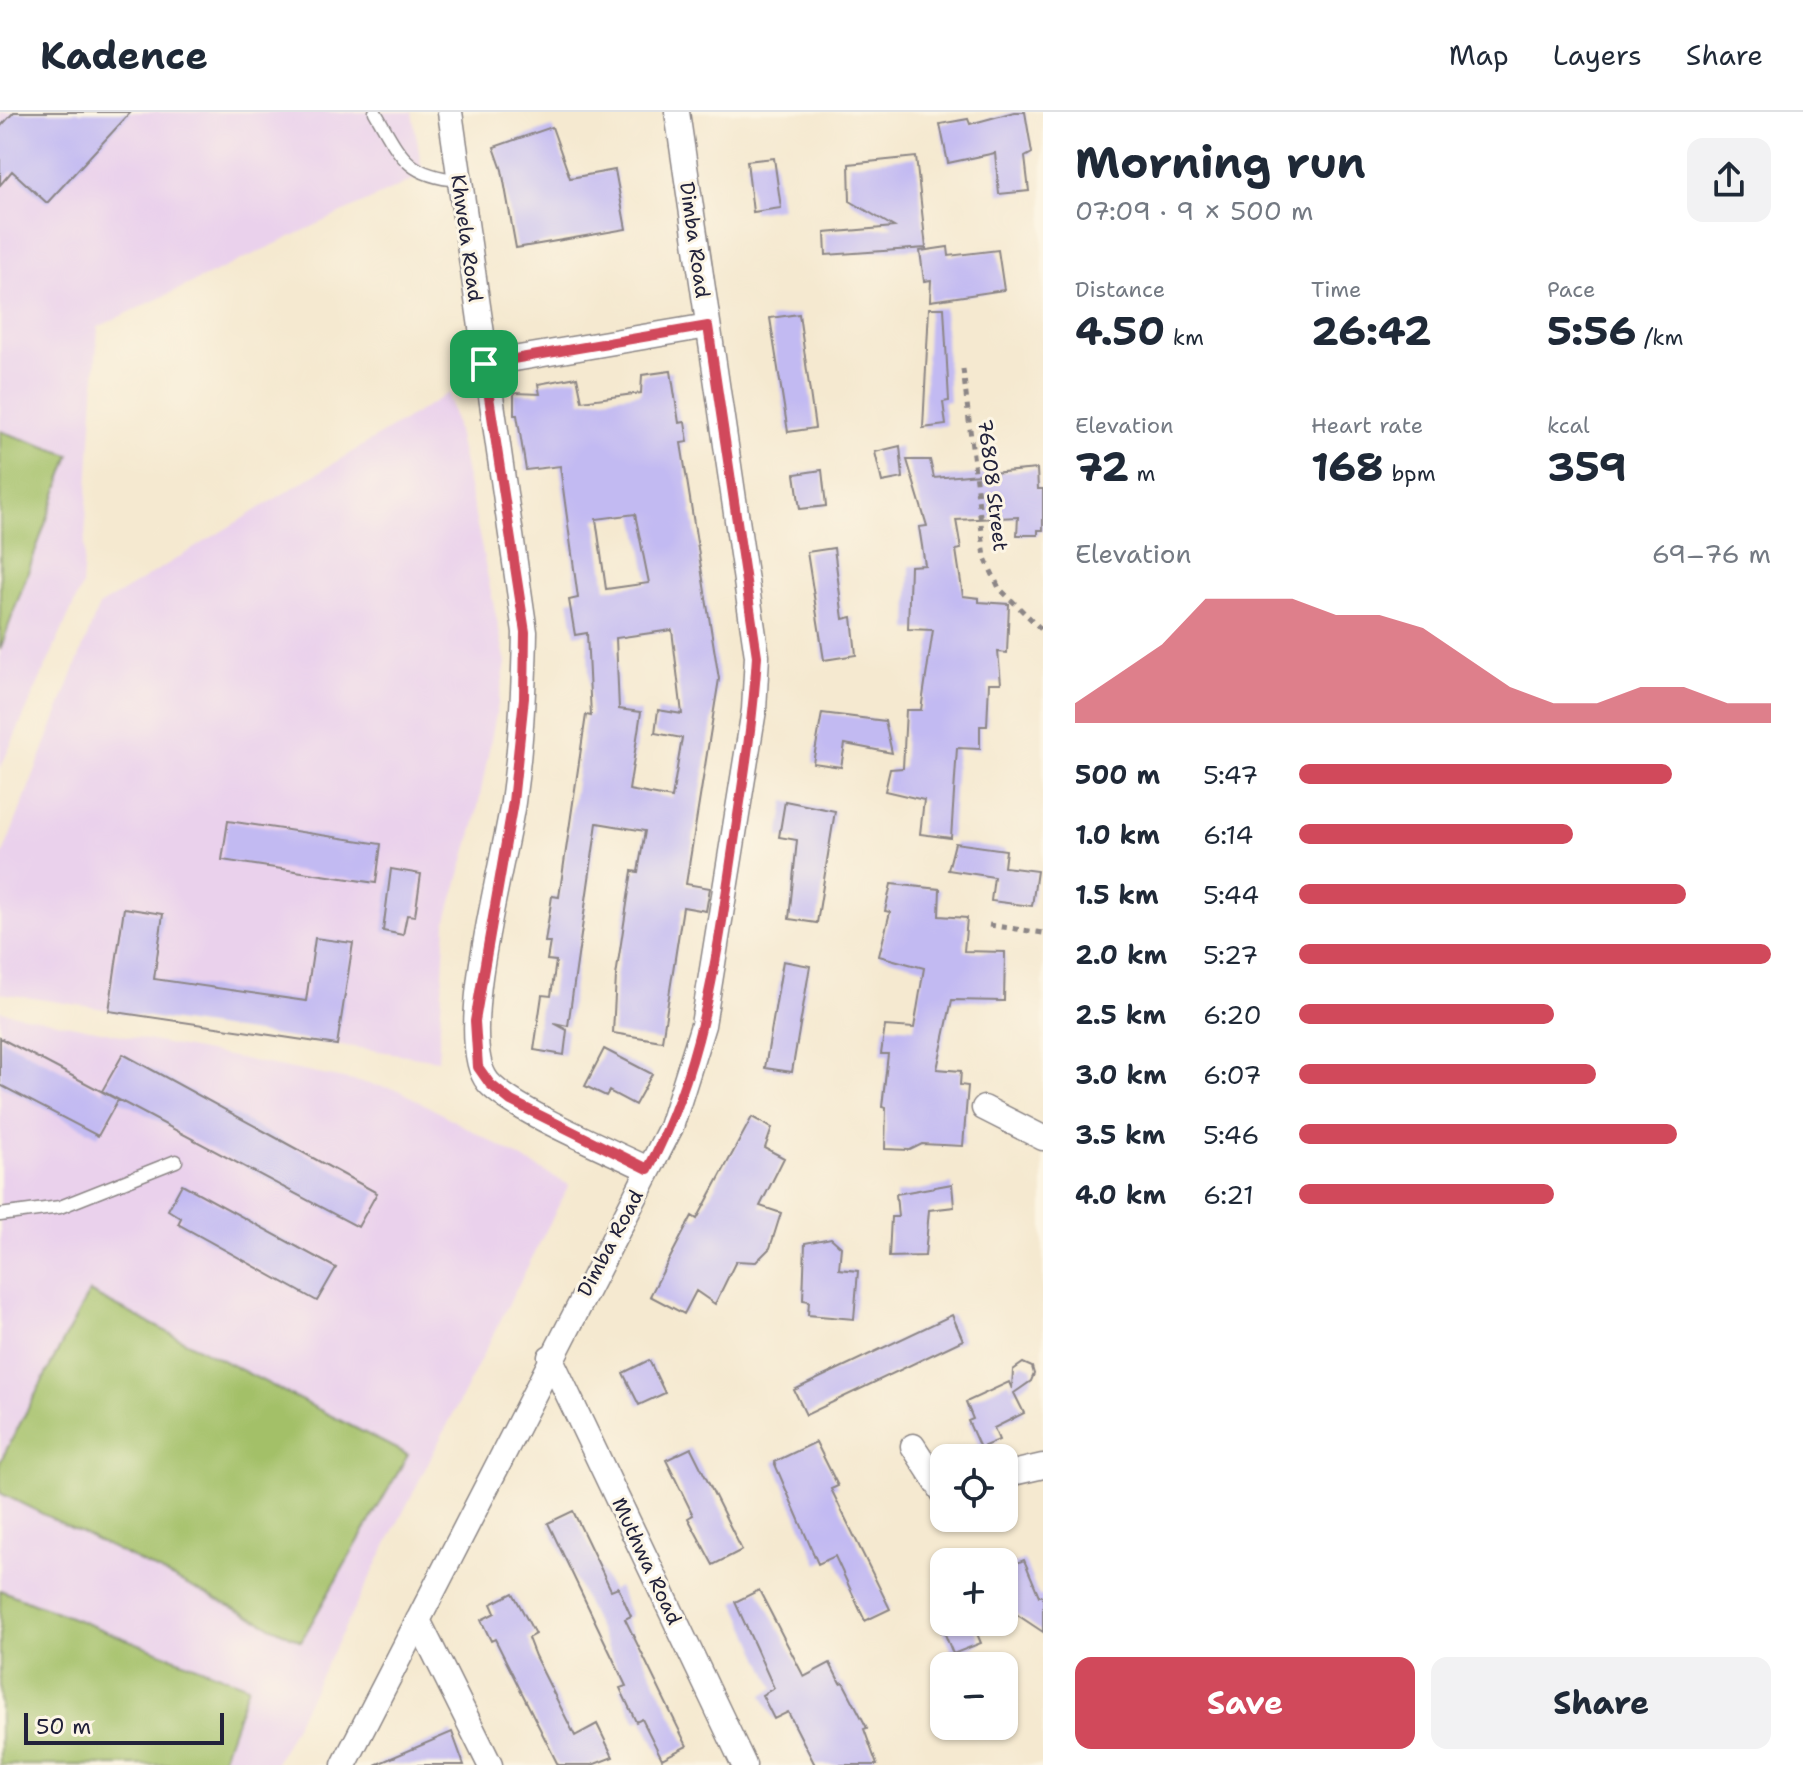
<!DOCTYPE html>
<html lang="en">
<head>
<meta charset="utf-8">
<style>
  :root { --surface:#fff; --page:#f2f2f3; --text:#1f2937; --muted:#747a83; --line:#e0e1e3; --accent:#d1495b }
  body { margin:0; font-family:"Shantell Sans",sans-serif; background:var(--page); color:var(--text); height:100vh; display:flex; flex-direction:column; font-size:30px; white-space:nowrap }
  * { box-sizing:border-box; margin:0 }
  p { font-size:26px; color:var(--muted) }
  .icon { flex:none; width:44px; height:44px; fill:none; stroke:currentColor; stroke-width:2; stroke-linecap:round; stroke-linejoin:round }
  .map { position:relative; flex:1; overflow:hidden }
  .side { display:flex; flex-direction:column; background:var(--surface); width:760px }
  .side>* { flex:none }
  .tools { position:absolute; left:930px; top:1332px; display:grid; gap:16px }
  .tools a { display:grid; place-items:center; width:88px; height:88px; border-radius:16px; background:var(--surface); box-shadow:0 2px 6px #0004; font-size:40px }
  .scale { position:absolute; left:24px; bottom:20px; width:200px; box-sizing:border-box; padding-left:8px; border:4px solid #22223b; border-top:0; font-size:22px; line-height:28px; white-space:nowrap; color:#22223b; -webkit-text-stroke:6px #fcf5e5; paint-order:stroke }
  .pin { position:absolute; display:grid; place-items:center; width:68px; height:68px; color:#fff; margin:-34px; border-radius:16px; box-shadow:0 4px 12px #0006 }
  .round { display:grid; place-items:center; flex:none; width:84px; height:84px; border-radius:16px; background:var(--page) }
  .summary { display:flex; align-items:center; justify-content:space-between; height:136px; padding:0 32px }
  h1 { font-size:44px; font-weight:700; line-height:60px }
  .figures { display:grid; grid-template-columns:repeat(3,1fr); gap:12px; height:136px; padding:8px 32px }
  .figures div { display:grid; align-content:center }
  .figures b { font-size:40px; font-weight:700 }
  .figures small { font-size:22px; font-weight:400 }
  .figures p { font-size:22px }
  .chart { height:224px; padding:16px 32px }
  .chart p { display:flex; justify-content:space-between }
  .chart svg { width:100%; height:144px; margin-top:8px; fill:var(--accent); opacity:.7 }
  .button { display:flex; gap:16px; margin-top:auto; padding:16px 32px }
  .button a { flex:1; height:92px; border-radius:16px; background:var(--accent); color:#fff; font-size:32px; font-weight:700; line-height:92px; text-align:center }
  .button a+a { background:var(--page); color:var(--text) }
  ul { padding:0 32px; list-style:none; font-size:26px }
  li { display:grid; grid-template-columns:128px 96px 1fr; align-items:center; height:60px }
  li i { height:20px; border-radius:10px; background:var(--accent) }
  header { display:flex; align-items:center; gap:48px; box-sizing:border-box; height:112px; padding:0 40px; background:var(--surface); border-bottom:2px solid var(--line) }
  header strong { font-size:38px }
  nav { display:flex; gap:44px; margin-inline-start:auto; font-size:28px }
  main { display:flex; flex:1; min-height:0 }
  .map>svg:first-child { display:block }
  .built { fill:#ead1ec }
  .green { fill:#a3c067; stroke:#627151; stroke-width:2 }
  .building { fill:#c2baf2; fill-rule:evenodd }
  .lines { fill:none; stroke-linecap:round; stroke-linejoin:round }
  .lane-casing { stroke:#8c8686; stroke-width:15 }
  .street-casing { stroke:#8c8686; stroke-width:27 }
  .path { stroke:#8c8686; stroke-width:5; stroke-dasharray:6 6; stroke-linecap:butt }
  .lane { stroke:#fff; stroke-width:12 }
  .street { stroke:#fff; stroke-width:24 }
  .route-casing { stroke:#fff; stroke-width:16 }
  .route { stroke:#d1495b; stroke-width:10 }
  .labels { text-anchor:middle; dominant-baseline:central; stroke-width:6; stroke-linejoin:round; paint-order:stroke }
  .street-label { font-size:20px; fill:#22223b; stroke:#fcf5e5 }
</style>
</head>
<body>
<header>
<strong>Kadence</strong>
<nav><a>Map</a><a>Layers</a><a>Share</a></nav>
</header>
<main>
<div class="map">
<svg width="1043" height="1653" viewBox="0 0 1043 1653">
  <rect width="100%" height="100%" fill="#fcf5e5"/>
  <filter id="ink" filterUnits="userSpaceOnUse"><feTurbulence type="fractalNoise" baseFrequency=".0125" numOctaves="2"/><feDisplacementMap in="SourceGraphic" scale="16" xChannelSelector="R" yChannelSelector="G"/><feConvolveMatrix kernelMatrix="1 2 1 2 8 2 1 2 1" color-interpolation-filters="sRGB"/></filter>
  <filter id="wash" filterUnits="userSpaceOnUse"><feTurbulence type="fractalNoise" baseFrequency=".006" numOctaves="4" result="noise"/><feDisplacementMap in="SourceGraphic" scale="32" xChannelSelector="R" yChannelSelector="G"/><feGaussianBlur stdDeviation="1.8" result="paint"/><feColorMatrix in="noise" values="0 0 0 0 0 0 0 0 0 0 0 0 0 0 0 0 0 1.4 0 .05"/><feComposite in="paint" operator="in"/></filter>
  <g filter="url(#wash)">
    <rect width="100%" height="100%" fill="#f5e9d0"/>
    <!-- built -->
    <path class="built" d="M0 0H412L423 63 98 215 82 474 0 657Z
      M449 281 506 551 475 710 446 811 438 948 0 881V750L99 494Z
      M0 899 399 978 569 1073 275 1653H0Z"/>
    <!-- green -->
    <path class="green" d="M0 319 70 343 0 538Z
      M89 1180 408 1343 301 1529 0 1381V1350Z
      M0 1478 248 1574 220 1653H0Z"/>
    <g id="blocks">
      <!-- building -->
      <path class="building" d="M14 0H131L47 91 12 59 0 73V15Z
        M1014 0H1025L1032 41 1025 45 1029 79 999 82 995 41 948 51 940 12 968 7 970 12Z
        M552 15 570 66 615 58 626 117 516 136 502 58 494 35Z
        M916 45 926 136 826 143 825 121 894 115 850 89 849 52Z
        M774 46 781 96 753 100 747 49Z
        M948 135 949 144 998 138 1004 178 930 189 931 168 924 169 920 139Z
        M929 196H944L949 289 943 290 946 313 923 316Z
        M799 202 815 316 788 320 770 206Z
        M671 259 679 311 685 310 688 330 681 331 719 567 686 772 710 776 706 799 683 795 662 929 613 921 616 864 632 759 638 760 645 719 597 711 568 914 554 911 567 918 564 943 534 938 542 883 551 884 556 849 547 848 550 830H545L552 784 559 785 586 603 591 604 587 521 575 523 569 488 578 486 560 354 526 358 517 303H514V281L540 282 538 272 577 265 582 289 641 281 642 263ZM635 402 649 471 606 477 596 407ZM672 518 682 602 658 598 655 621 682 626 672 686 629 678 641 600 619 597 616 526Z
        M900 334 903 366 882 370 875 340Z
        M907 348H930L934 366 1037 357 1038 377H1043V418H1038V423H1017L1018 405 956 408 961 437 956 438 963 484 979 486V490L1009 492 1007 541 998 540 1001 571H989L987 614H980V637L957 636 951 726 920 722 924 688 885 679 890 657 903 656 906 598H921L933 518 908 517 910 454 925 453 919 415 927 414Z
        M822 358 826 394 800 397 795 362Z
        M834 436 843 507 852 505 856 543 824 548 807 440Z
        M822 601 885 609 892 641 845 632 841 655 813 651Z
        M785 689 835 699 817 811 789 807 797 728 779 725Z
        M228 709 381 732 376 771 222 748Z
        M955 731 1006 738 1004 755 1037 759 1032 794 991 789 994 765 948 758Z
        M391 757 421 762 415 804 407 803 403 823 383 819Z
        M891 772 940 777 939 804 967 806 964 839 1005 840 1004 889 952 888 937 957 961 959 960 973 968 974 963 1034 922 1032 910 1038 885 1037 886 996 882 995 888 942H881L885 914 914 916 924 856 879 844 890 800 885 799Z
        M124 796 163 802 154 867 306 889 315 826 353 831 337 933 109 899Z
        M783 849 810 854 792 960 765 956Z
        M0 926 118 988 98 1024 0 973Z
        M604 937 652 962 635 993 609 979 606 984 585 974Z
        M123 942 377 1081 358 1115 102 979Z
        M752 1005 772 1016 765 1036 784 1046 760 1094 781 1101 770 1136 756 1150 736 1149 715 1192 696 1179 684 1202 650 1184 692 1104 697 1107Z
        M182 1072 336 1156 317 1189 178 1112 181 1106 168 1098Z
        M952 1072 954 1095 929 1098 925 1144 889 1145 891 1105H898L896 1082Z
        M831 1126 841 1135 839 1157 858 1159 854 1207 808 1203 809 1189 803 1188 805 1131Z
        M952 1203 963 1228 806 1303 794 1278Z
        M649 1248 665 1281 639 1293 623 1261Z
        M1023 1251 1032 1255 1034 1262 1031 1269 1014 1281 1024 1301 994 1316 999 1328 980 1336 968 1309 973 1307 966 1290 1009 1270 1012 1277 1013 1258Z
        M816 1330 838 1374 831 1377 890 1497 865 1509 835 1444 818 1452 774 1350Z
        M691 1336 742 1438 713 1453 688 1406 693 1403 666 1348Z
        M573 1399 611 1478 618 1475 631 1504 625 1507 687 1634 662 1647 642 1607 636 1610 620 1576 626 1574 548 1411Z
        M1024 1448 1039 1484H1043V1520L1004 1494V1456Z
        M759 1478 804 1565 830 1551 840 1571 843 1570 867 1616 864 1617 877 1653H815L788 1600 774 1607 762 1583 774 1576 735 1490Z
        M513 1481 535 1522 528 1526 535 1544 575 1624 597 1612 613 1645 592 1653H558L495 1527 491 1529 481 1508 495 1501 491 1492Z
        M940 1510H972L981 1531 953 1542Z
        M452 1620 464 1653H375Z"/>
    </g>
  </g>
  <g filter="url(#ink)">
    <use href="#blocks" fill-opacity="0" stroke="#8c8686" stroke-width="2"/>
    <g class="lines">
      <defs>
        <path id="lane" d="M375 0C400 43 406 64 459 68
          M0 1103 60 1095 176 1049"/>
        <path id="street" d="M450 0 525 520C524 576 521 633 513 690 505 748 453 927 488 970 512 998 611 1039 648 1057
          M484 252 708 214
          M984 996 1043 1026
          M550 1245 744 1653
          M913 1334 944 1382
          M1004 1363 1043 1354
          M418 1508 490 1653
          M344 1653 671 1015 703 913 754 598 757 544 677 0"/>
      </defs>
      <!-- lane casing -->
      <use href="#lane" class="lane-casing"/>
      <!-- street casing -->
      <use href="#street" class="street-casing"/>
      <!-- path -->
      <path class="path" d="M963 257 985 446 999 476 1043 519
        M989 813 1043 821"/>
      <!-- lane -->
      <use href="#lane" class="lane"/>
      <!-- street -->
      <use href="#street" class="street"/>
    </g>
  </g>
  <g class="lines" filter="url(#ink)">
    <defs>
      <path id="route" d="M708 214 757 544C753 611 742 676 732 743 716 852 701 959 648 1057L511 989 490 972 478 955 475 909 513 690 524 586 525 520 484 252Z"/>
    </defs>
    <!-- route casing -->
    <use href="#route" class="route-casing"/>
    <!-- route -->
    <use href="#route" class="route"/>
  </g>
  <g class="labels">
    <!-- street labels -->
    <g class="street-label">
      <text transform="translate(467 126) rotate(82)">Khwela Road</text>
      <text transform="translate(695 128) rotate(82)">Dimba Road</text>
      <text transform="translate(993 373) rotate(83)">76808 Street</text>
      <text transform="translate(610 1131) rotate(-62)">Dimba Road</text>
      <text transform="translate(647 1449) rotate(65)">Muthwa Road</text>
    </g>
  </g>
</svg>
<div class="tools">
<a><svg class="icon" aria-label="locate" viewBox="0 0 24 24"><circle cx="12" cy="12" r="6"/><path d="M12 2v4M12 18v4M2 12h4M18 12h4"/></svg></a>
<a>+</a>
<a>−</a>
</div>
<div class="scale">50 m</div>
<div class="pin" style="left:484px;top:252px;background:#1e9e55"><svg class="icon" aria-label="arrive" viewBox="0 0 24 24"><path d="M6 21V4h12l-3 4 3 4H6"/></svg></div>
</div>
<section class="side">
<div class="summary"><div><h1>Morning run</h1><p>07:09 · 9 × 500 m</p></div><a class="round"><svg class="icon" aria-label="share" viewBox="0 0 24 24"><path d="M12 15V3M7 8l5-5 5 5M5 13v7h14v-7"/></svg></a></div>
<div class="figures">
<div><p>Distance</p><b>4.50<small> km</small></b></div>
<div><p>Time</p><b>26:42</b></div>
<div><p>Pace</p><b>5:56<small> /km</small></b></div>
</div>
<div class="figures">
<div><p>Elevation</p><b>72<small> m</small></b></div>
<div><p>Heart rate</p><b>168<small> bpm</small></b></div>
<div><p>kcal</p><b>359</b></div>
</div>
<div class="chart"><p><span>Elevation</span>69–76 m</p>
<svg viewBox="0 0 160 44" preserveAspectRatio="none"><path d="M0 44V38L10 29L20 20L30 6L40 6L50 6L60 11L70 11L80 15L90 24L100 33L110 38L120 38L130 33L140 33L150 38L160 38V44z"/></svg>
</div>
<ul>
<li><b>500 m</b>5:47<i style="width:79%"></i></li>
<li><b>1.0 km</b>6:14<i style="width:58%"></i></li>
<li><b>1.5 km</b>5:44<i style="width:82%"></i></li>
<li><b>2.0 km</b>5:27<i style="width:100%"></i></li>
<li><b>2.5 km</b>6:20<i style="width:54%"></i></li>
<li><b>3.0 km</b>6:07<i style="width:63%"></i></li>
<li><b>3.5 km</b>5:46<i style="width:80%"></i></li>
<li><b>4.0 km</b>6:21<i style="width:54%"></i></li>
</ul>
<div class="button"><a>Save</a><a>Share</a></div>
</section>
</main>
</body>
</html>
